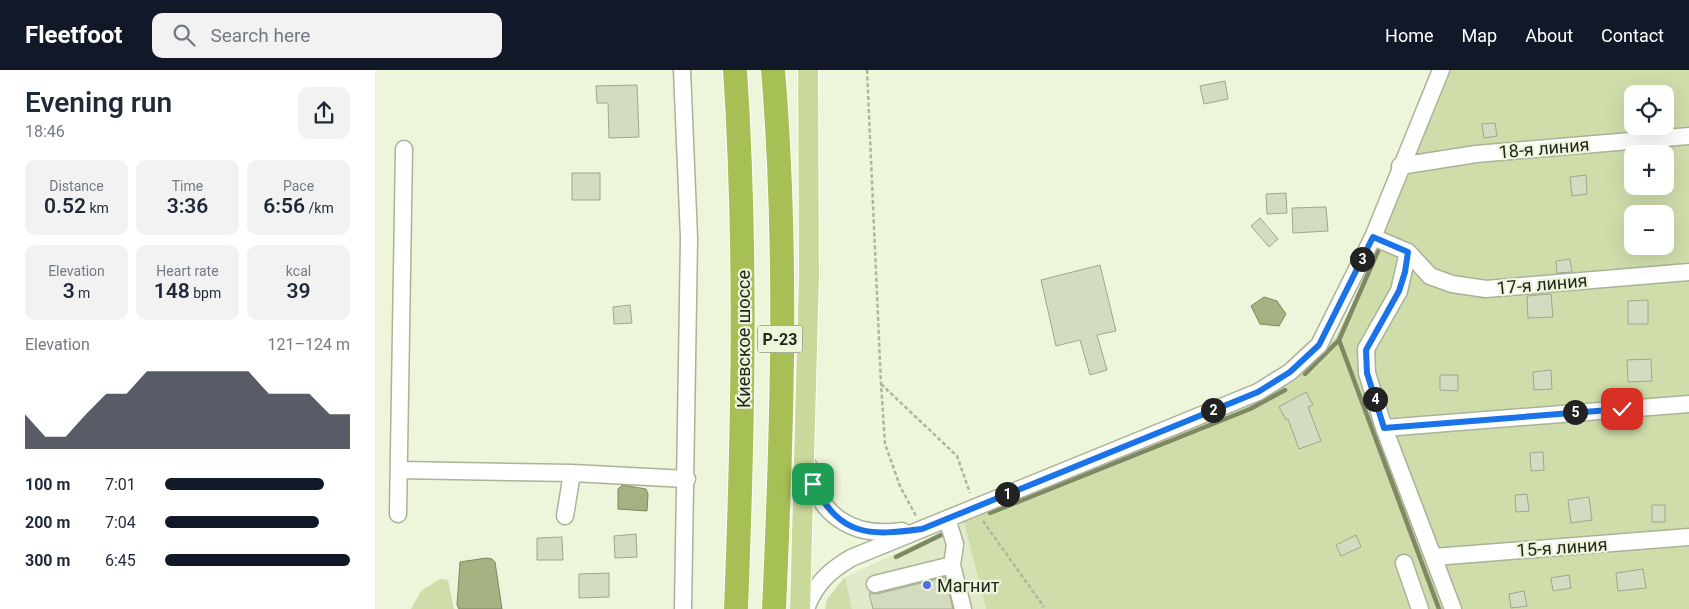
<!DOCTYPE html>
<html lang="en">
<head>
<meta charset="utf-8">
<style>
  :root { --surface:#fff; --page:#f2f2f3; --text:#1f2937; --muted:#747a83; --accent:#111827 }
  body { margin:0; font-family:Roboto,sans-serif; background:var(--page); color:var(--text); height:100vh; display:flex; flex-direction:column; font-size:19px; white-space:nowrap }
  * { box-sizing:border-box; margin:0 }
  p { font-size:16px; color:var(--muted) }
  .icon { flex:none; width:28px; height:28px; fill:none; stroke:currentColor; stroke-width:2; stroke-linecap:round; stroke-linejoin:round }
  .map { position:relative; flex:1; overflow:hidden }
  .side { display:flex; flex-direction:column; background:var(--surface); width:375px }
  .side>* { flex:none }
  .tools { position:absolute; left:1249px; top:15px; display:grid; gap:10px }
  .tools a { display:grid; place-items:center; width:50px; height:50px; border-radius:10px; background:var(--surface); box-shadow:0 5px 20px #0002; font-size:25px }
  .pin { position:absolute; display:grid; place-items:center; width:42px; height:42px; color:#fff; margin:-21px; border-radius:10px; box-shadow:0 2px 8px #0006 }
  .km { position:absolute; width:25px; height:25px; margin:-12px; border-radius:50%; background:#222; color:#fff; font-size:14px; line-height:25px; text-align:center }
  .round { display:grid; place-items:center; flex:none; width:52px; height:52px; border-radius:10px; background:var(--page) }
  .headline { display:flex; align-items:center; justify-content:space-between; height:85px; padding:0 25px }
  h1 { font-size:28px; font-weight:600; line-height:38px }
  .stats { display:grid; grid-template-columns:repeat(3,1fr); gap:8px; height:85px; padding:5px 25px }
  .stats div { display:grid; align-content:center; border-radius:10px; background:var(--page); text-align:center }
  .stats b { font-size:21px; font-weight:600 }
  .stats small { font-size:14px; font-weight:400 }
  .stats p { font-size:14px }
  .chart { height:140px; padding:10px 25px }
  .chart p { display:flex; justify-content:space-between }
  .chart svg { width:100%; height:90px; margin-top:5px; fill:var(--accent); opacity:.7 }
  ul { padding:0 25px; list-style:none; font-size:16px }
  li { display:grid; grid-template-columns:80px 60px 1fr; align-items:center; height:38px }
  li i { height:12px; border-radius:6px; background:var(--accent) }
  header { display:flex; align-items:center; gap:30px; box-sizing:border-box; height:70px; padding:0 25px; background:var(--accent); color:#fff }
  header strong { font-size:24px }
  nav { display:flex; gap:28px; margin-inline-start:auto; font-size:18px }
  .search { width:350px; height:45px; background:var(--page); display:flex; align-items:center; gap:12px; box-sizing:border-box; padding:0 18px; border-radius:10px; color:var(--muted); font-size:19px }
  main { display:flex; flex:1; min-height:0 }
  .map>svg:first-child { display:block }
  .built { fill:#e0eac8 }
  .green { fill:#cfddab; fill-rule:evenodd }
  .water { fill:#a4b180; stroke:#7e8862 }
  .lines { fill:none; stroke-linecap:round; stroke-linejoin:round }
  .stream { stroke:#7e8862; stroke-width:4.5 }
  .building { fill:#d3dbc1; stroke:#9fa68d }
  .minor-casing { stroke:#aab298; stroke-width:19 }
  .major-casing { stroke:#fff; stroke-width:22 }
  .highway-casing { stroke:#fff; stroke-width:26 }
  .path { stroke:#afb59f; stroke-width:2.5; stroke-dasharray:4 2.5; stroke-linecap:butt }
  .minor { stroke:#fff; stroke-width:16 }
  .major { stroke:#cad99a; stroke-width:20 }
  .highway { stroke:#a7c056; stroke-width:24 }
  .route-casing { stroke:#fff; stroke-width:10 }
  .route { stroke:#1a73e8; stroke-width:6 }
  .poi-dot { fill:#546ee4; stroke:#edf5da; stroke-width:2 }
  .labels { text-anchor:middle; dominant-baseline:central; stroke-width:4.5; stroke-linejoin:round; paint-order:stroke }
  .shield { fill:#edf5da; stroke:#606556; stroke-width:1 }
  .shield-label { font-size:16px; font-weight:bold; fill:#24271d }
  .street-label { font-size:18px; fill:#24271d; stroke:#edf5da }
  .poi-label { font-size:18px; fill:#24271d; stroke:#edf5da; text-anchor:start }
</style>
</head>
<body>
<header>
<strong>Fleetfoot</strong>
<div class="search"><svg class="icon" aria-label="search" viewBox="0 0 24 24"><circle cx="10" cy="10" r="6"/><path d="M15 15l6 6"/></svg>Search here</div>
<nav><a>Home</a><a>Map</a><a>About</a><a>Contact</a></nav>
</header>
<main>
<section class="side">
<div class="headline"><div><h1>Evening run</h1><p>18:46</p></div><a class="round"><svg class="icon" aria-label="share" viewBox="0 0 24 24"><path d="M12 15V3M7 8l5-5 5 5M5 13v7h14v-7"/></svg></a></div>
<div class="stats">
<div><p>Distance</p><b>0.52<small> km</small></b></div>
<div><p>Time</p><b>3:36</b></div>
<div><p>Pace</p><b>6:56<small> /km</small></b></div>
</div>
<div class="stats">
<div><p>Elevation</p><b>3<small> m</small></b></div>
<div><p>Heart rate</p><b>148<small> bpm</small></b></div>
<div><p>kcal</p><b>39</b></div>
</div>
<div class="chart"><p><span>Elevation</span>121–124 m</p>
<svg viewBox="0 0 160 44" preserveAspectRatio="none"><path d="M0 44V27L10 38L20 38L30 27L40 17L50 17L60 6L70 6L80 6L90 6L100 6L110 6L120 17L130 17L140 17L150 27L160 27V44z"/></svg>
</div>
<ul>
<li><b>100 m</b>7:01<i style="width:86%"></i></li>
<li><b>200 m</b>7:04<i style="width:83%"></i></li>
<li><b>300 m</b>6:45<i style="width:100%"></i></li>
</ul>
</section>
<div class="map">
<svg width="1314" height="539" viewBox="0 0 1314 539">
  <rect width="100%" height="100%" fill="#edf5da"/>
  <!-- built -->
  <path class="built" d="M589 452 611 539H477L470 507Z"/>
  <!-- green -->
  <path class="green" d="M1076 0H1314V539H611L589 452 904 320 926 304 961 267 979 231ZM1258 24H1290V56H1258ZM1258 84H1290V116H1258ZM1258 144H1290V176H1258Z
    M470 507 477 539H450L452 529Z
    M65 509 73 510 79 539H36L46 521Z"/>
  <!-- water -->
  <path class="water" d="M889 227 902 231 911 244 904 256 885 254 876 236Z
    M247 415 271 419 273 424 272 441 243 439V419Z
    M111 488 117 489 120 492 127 539H84L82 535 85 492Z"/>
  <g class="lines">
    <!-- stream -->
    <path class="stream" d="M964 270 1064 539
      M930 304 964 270 1003 181
      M615 443 875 339 910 320
      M521 487 566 465"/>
  </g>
  <!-- building -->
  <path class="building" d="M850 11 853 29 829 34 825 16Z
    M262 15 264 67 234 68 233 33H222L221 16Z
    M1120 53 1122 66 1109 68 1107 54Z
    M197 103H225V130H197Z
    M1211 105 1212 124 1197 126 1195 107Z
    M911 123 912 143 892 144 891 124Z
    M951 137 953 161 918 163 917 138Z
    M885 148 903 169 894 177 876 156Z
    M1195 189 1197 202 1182 203 1181 191Z
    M725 195 741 261 722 265 732 300 715 305 705 270 681 276 666 210Z
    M1176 224 1178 247 1153 248 1152 226Z
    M1273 230V254H1253V231Z
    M255 235 257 253 239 254 238 237Z
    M1276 289 1277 311 1253 312 1252 290Z
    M1176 300 1177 319 1159 320 1158 302Z
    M1065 305H1083V321L1065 320Z
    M931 322 938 335 933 337 946 371 924 379 913 349 911 350 904 337Z
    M1168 382 1169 400 1156 401 1155 383Z
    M1152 424 1154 441 1141 442 1140 425Z
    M1214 427 1217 450 1196 453 1193 430Z
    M1277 435H1290V452H1277Z
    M261 464 262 487 240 488 239 466Z
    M981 465 986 477 966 486 961 475Z
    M187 467 188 490H162V468Z
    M1268 499 1271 518 1243 521 1241 503Z
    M234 503V527L204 528V504Z
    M1194 505 1196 518 1178 521 1176 508Z
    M570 507 578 539H498L494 523 502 524Z
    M1149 521 1152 536 1136 538 1134 524Z"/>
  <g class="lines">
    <defs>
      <path id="minor" d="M307 0 314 168 308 539
        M1025 96 1101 84 1314 66
        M998 167 1033 182 1024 221 991 279 992 303 1009 358 1078 539
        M1033 182 1055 206 1077 214 1111 219 1314 202
        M1009 358 1314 334
        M433 395C442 446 478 468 527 461
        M24 400 197 403 312 409
        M23 444 29 79
        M190 446 197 403
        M1059 487 1314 467
        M1029 493 1045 539
        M577 495 588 539
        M500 514 577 495 580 474 572 449
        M431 539C440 514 454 501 476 488L883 322 915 302 944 275 998 167 1066 0"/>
      <path id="major" d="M425 539 434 204 433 0"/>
      <path id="highway" d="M360 0C372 180 368 359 361 539
        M398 0C413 178 407 361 399 539"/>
    </defs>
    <!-- minor casing -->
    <use href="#minor" class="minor-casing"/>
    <!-- major casing -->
    <use href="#major" class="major-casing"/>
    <!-- highway casing -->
    <use href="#highway" class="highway-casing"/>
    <!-- path -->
    <path class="path" d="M492 0 506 314 510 374 525 416 541 446
      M506 314 582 386 595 423
      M608 451 669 537"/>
    <!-- minor -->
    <use href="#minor" class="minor"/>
    <!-- major -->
    <use href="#major" class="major"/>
    <!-- highway -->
    <use href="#highway" class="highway"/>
  </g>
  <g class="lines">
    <defs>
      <path id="route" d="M438 414C466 467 494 466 547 459L883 322 915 302 944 275 998 167 1033 182 1030 202 1024 221 991 280 992 303 1009 358 1247 339"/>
    </defs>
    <!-- route casing -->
    <use href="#route" class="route-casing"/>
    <!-- route -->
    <use href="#route" class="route"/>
  </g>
  <!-- markers -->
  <circle class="poi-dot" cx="552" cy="515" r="5"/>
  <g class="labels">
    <!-- shield labels -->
    <rect class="shield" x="382.5" y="255.5" width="45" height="27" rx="4"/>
    <g class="shield-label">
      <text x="405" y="269">Р-23</text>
    </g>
    <!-- street labels -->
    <g class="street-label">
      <text transform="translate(1169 78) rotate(-5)">18-я линия</text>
      <text transform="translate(1167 214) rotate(-5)">17-я линия</text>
      <text transform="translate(368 269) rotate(-90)">Киевское шоссе</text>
      <text transform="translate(1187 477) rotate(-4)">15-я линия</text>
    </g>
    <!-- poi labels -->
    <g class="poi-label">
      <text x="562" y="515">Магнит</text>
    </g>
  </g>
</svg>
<div class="tools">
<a><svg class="icon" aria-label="locate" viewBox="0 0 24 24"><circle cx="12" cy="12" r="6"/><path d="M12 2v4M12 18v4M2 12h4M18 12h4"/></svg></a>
<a>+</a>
<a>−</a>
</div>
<div class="pin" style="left:438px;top:414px;background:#1e9e55"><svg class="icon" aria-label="arrive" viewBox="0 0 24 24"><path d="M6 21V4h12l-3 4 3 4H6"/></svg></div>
<div class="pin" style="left:1247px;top:339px;background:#d93025"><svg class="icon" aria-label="check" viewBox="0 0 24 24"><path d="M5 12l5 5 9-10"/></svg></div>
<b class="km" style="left:632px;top:424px">1</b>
<b class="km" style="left:838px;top:340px">2</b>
<b class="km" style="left:987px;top:189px">3</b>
<b class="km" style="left:1000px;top:329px">4</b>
<b class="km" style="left:1200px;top:342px">5</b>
</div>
</main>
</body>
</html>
